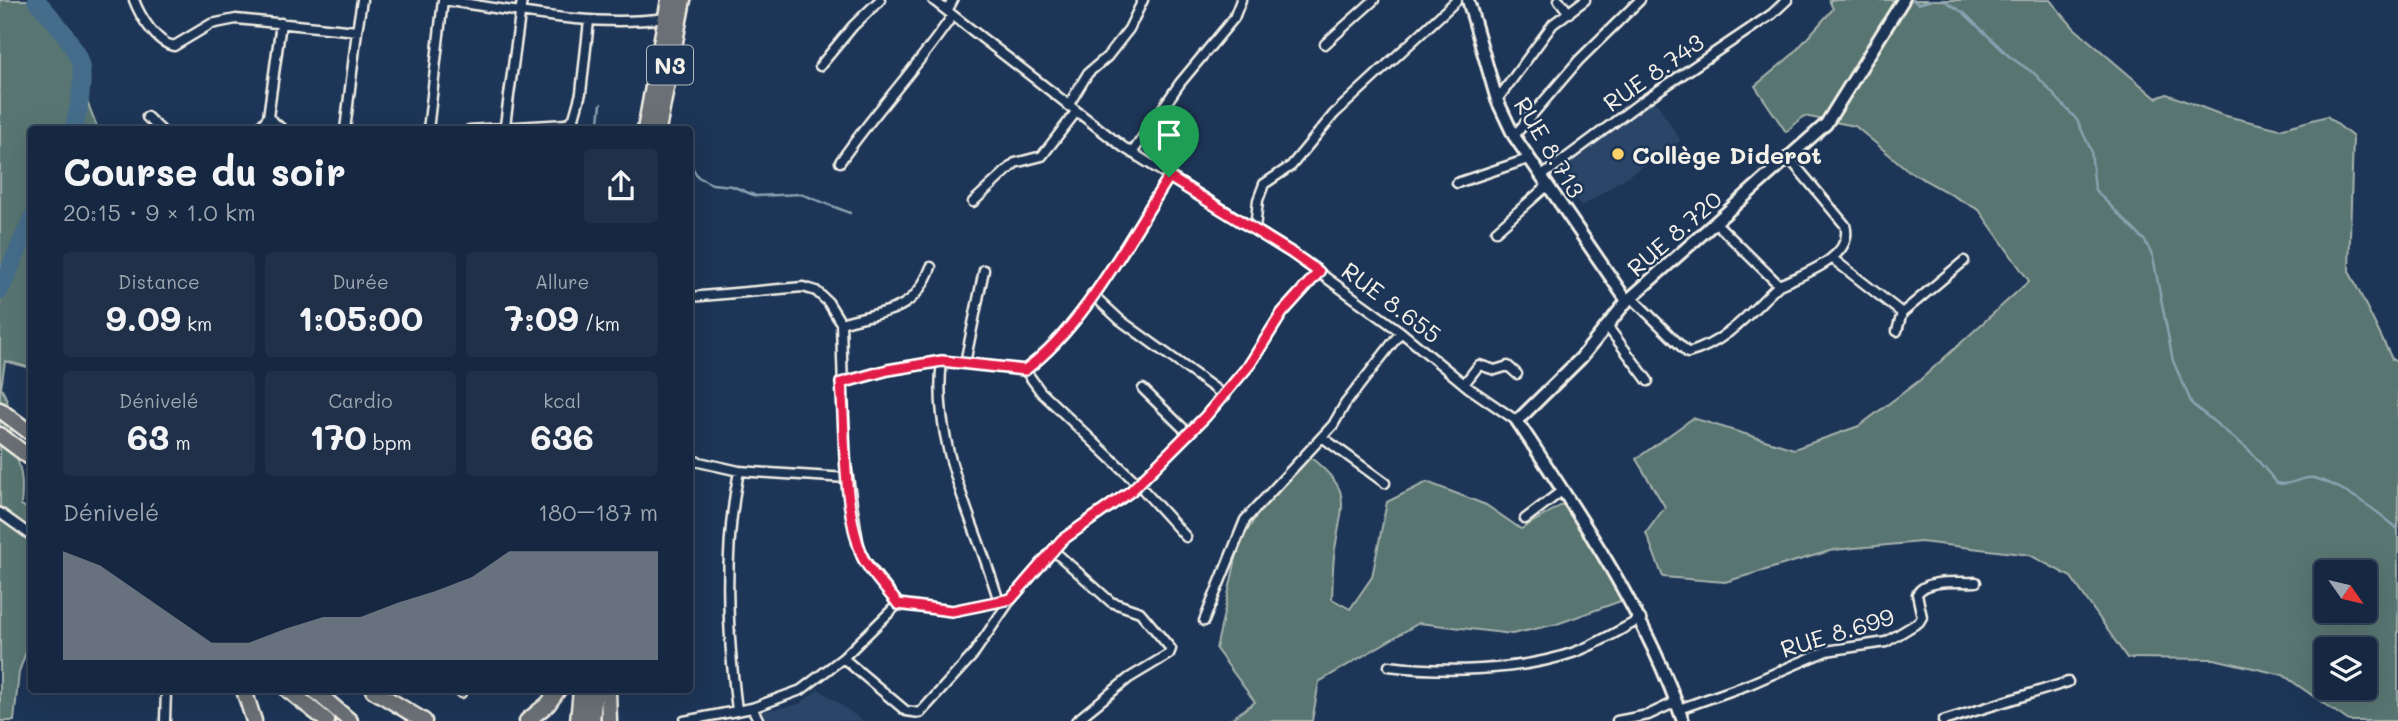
<!DOCTYPE html>
<html lang="fr">
<head>
<meta charset="utf-8">
<style>
  :root { --surface:#162841; --page:#1f3048; --text:#f1f3f6; --muted:#9ea6b1; --line:#35445a; --accent:#8c9099 }
  body { margin:0; font-family:Mali,sans-serif; background:var(--page); color:var(--text); height:100vh; display:flex; flex-direction:column; font-size:26px; white-space:nowrap }
  * { box-sizing:border-box; margin:0 }
  p { font-size:23px; color:var(--muted) }
  .icon { flex:none; width:38px; height:38px; fill:none; stroke:currentColor; stroke-width:2; stroke-linecap:round; stroke-linejoin:round }
  .map { position:relative; flex:1; overflow:hidden }
  .details { position:absolute; left:28px; top:126px; width:665px; height:567px; display:flex; flex-direction:column; background:var(--surface); border-radius:7px; box-shadow:0 7px 28px #0002,0 0 0 2px var(--line) }
  .details>* { flex:none }
  .needle { width:46px; rotate:124deg }
  .tools { position:absolute; left:2314px; top:560px; display:grid; gap:14px }
  .tools a { display:grid; place-items:center; width:63px; height:63px; border-radius:7px; background:var(--surface); box-shadow:0 7px 28px #0002,0 0 0 2px var(--line); font-size:35px }
  .pin { position:absolute; display:grid; place-items:center; width:60px; height:60px; color:#fff; margin:-72px -30px; border-radius:50% 50% 50% 0; rotate:-45deg; box-shadow:0 0 7px #0007 }
  .pin .icon { rotate:45deg }
  .round { display:grid; place-items:center; flex:none; width:74px; height:74px; border-radius:7px; background:var(--page) }
  .head { display:flex; align-items:center; justify-content:space-between; height:119px; padding:0 35px }
  h1 { font-size:38px; font-weight:700; line-height:52px }
  .figures { display:grid; grid-template-columns:repeat(3,1fr); gap:10px; height:119px; padding:7px 35px }
  .figures div { display:grid; align-content:center; border-radius:7px; background:var(--page); text-align:center }
  .figures b { font-size:35px; font-weight:700 }
  .figures small { font-size:19px; font-weight:400 }
  .figures p { font-size:19px }
  .chart { height:196px; padding:14px 35px }
  .chart p { display:flex; justify-content:space-between }
  .chart svg { width:100%; height:126px; margin-top:7px; fill:var(--accent); opacity:.7 }
  .map>svg:first-child { display:block }
  .built { fill:#2c4467 }
  .green { fill:#587471; stroke:#a6b2ac; stroke-width:2; fill-rule:evenodd }
  .lines { fill:none; stroke-linecap:round; stroke-linejoin:round }
  .stream { stroke:#8aa2b0; stroke-width:2.5 }
  .river { stroke:#446d8b; stroke-width:18 }
  .street-casing { stroke:#f4f1e8; stroke-width:13 }
  .secondary-casing { stroke:#f4f1e8; stroke-width:16 }
  .highway-casing { stroke:#f4f1e8; stroke-width:19 }
  .street { stroke:#1d3557; stroke-width:8 }
  .secondary { stroke:#1d3557; stroke-width:10 }
  .highway { stroke:#6b6f74; stroke-width:14 }
  .route-casing { stroke:#fff; stroke-width:14 }
  .route { stroke:#e11d48; stroke-width:9 }
  .poi-dot { fill:#ffd166; stroke:#1d3557; stroke-width:2.5 }
  .labels { text-anchor:middle; dominant-baseline:central; stroke-width:5; stroke-linejoin:round; paint-order:stroke }
  .shield { fill:#1d3557; stroke:#b4b9bc; stroke-width:2 }
  .shield-label { font-size:23px; font-weight:bold; fill:#f4f1e8 }
  .street-label { font-size:24px; fill:#f4f1e8; stroke:#1d3557 }
  .poi-label { font-size:24px; font-weight:bold; fill:#f4f1e8; stroke:#1d3557; text-anchor:start }
</style>
</head>
<body>
<div class="map">
<svg width="2398" height="721" viewBox="0 0 2398 721">
  <rect width="100%" height="100%" fill="#1d3557"/>
  <filter id="ink" filterUnits="userSpaceOnUse"><feTurbulence type="fractalNoise" baseFrequency=".0143" numOctaves="2"/><feDisplacementMap in="SourceGraphic" scale="14" xChannelSelector="R" yChannelSelector="G"/><feConvolveMatrix kernelMatrix="1 2 1 2 8 2 1 2 1" color-interpolation-filters="sRGB"/></filter>
  <g filter="url(#ink)">
    <!-- built -->
    <path class="built" d="M1655 100 1681 141 1581 207 1556 167Z
      M819 689 863 721H763L761 712 799 704Z"/>
    <!-- green -->
    <path class="green" d="M0 0H41L70 58 98 129 32 130 31 368 5 361 1 388C12 406 7 411 11 430 16 463 25 468 21 505L32 511 31 638 19 672 14 721H0Z
      M1829 0H2050L2074 28 2156 98 2167 94 2222 115 2280 129 2327 116 2353 137 2349 271 2392 359 2398 363V721H2349L2283 675 2214 659 2127 658 2071 577 2030 555 1921 542 1833 550 1725 582 1663 577 1646 533 1665 507 1636 459 1693 418 1794 449 1859 426 1920 380 2029 281 1979 210 1910 172 1855 126 1804 116 1786 132 1755 86 1793 54 1833 9ZM2326 572H2364V611H2326ZM2326 649H2364V688H2326Z
      M1310 457C1353 491 1343 500 1335 549 1332 565 1333 583 1332 599L1350 609 1372 577 1387 502 1427 482 1486 505 1521 529 1565 503 1629 598 1557 624 1512 634 1419 623 1319 682 1312 721H1228L1255 702 1216 649 1239 545 1271 491Z"/>
    <g class="lines">
      <!-- stream -->
      <path class="stream" d="M1913 0 1918 4 1932 0
        M1943 0 1964 13 2010 57 2035 74 2077 120 2091 150 2095 190 2145 241 2153 257 2173 361 2192 404 2249 450 2277 483C2290 487 2301 476 2314 478 2342 485 2376 510 2398 529
        M598 130 601 104
        M690 164 698 177 712 184 732 186 756 196 801 194 850 213"/>
      <!-- river -->
      <path class="river" d="M36 0C52 18 73 40 80 64 85 78 78 116 73 130
        M0 291 32 218"/>
      <defs>
        <path id="street" d="M134 0C140 16 156 43 174 46L211 24 236 19 357 31 362 0
          M933 0 1123 147 1292 253 1401 332 1469 388 1517 421
          M1559 0 1569 13
          M947 11 953 0
          M1325 44 1374 0
          M820 66 853 26 880 0
          M1497 100 1553 24 1585 0
          M1068 106 1088 73 1107 57 1129 29 1143 0
          M147 117 161 130
          M268 117 283 130
          M505 125 522 0
          M258 130 268 117 281 23
          M345 130 357 31
          M428 130 443 0C518 11 591 28 666 18
          M469 130 566 124 574 118 581 93 589 21
          M1514 136 1579 60 1640 0
          M1132 153 1180 83 1234 18 1241 0
          M840 162C875 111 918 67 952 16
          M1542 176 1640 103 1772 14 1787 0
          M1457 183 1528 159
          M973 202 1015 163 1042 156 1076 112
          M1717 224 1779 285C1801 275 1855 258 1845 225L1790 159
          M1255 229 1258 200 1264 184 1291 166 1334 114 1457 0
          M1496 231 1548 185
          M1833 259 1902 313 1964 261
          M1092 294 1120 320 1225 396
          M690 297 803 287 816 291 828 302 841 323 845 458 858 542 863 558 898 604
          M1631 297 1688 353C1727 342 1750 312 1779 285
          M841 323C886 309 912 316 931 267
          M1607 326 1648 381
          M1897 331 1902 313
          M942 361C931 446 976 522 999 602
          M965 363 984 270
          M1025 370 1041 392 1138 484 1186 537
          M841 383 888 370 942 361 1025 370C1084 327 1129 238 1169 177
          M1464 384 1479 365 1495 370 1508 366 1517 374
          M1143 389 1189 434
          M1322 437 1385 483
          M690 460 739 471 847 478
          M0 513 32 536
          M1525 519 1563 490
          M1053 550 1111 602 1140 612 1171 649 1169 654 1129 678 1076 721
          M1204 621 1245 520 1333 425 1345 404 1401 332
          M843 658 906 711 920 713 972 656 1011 599
          M1389 666C1444 673 1519 671 1572 653 1596 645 1619 630 1641 619
          M460 690 461 693
          M752 708 759 721
          M1679 709 1750 684 1826 651 1886 642 1919 622 1922 617 1917 594C1927 578 1958 583 1976 582
          M737 710C727 631 723 550 739 471
          M165 721 166 690
          M684 721 752 708 801 690 843 658 898 604 952 611 1011 599 1062 540 1131 491 1205 417 1250 364 1282 313 1319 272
          M1617 721 1648 715 1676 702
          M1943 721 2068 682"/>
        <path id="secondary" d="M1468 0 1497 100 1514 136 1627 301
          M1683 721C1645 612 1581 517 1517 421L1581 358 1627 301 1826 124 1903 0"/>
        <path id="highway" d="M645 130 669 0
          M658 130 683 0
          M0 410 32 434
          M0 435 32 459
          M244 690 254 721
          M288 690 327 721
          M314 690 350 721
          M373 690 424 721
          M608 690 609 721
          M527 721 548 704 558 690
          M578 721 581 690
          M592 721 595 690"/>
      </defs>
      <!-- street casing -->
      <use href="#street" class="street-casing"/>
      <!-- secondary casing -->
      <use href="#secondary" class="secondary-casing"/>
      <!-- highway casing -->
      <use href="#highway" class="highway-casing"/>
      <!-- street -->
      <use href="#street" class="street"/>
      <!-- secondary -->
      <use href="#secondary" class="secondary"/>
      <!-- highway -->
      <use href="#highway" class="highway"/>
    </g>
  </g>
  <g class="lines" filter="url(#ink)">
    <defs>
      <path id="route" d="M1169 177 1292 253 1319 272 1282 313 1250 364 1205 417 1131 491 1062 540 1011 599 952 611 898 604C887 589 869 572 862 556 842 502 846 439 841 383L888 370 942 361 1025 370C1084 327 1129 238 1169 177Z"/>
    </defs>
    <!-- route casing -->
    <use href="#route" class="route-casing"/>
    <!-- route -->
    <use href="#route" class="route"/>
  </g>
  <!-- markers -->
  <circle class="poi-dot" cx="1618" cy="154" r="7"/>
  <g class="labels">
    <!-- shield labels -->
    <rect class="shield" x="647" y="45.5" width="46" height="39" rx="5"/>
    <g class="shield-label">
      <text x="670" y="65">N3</text>
    </g>
    <!-- street labels -->
    <g class="street-label">
      <text transform="translate(1653 72) rotate(-35)">RUE 8.743</text>
      <text transform="translate(1550 147) rotate(59)">RUE 8.713</text>
      <text transform="translate(1674 233) rotate(-41)">RUE 8.720</text>
      <text transform="translate(1392 302) rotate(37)">RUE 8.655</text>
      <text transform="translate(1837 632) rotate(-17)">RUE 8.699</text>
    </g>
    <!-- poi labels -->
    <g class="poi-label">
      <text x="1632" y="154">Collège Diderot</text>
    </g>
  </g>
</svg>
<div class="tools">
<a><svg class="needle" viewBox="-14 -14 28 28"><path d="M0-13l5 13h-10z" fill="#e53935"/><path d="M0 13l5-13h-10z" fill="#9ea6b1"/></svg></a>
<a><svg class="icon" aria-label="layers" viewBox="0 0 24 24"><path d="M12 4l9 5-9 5-9-5zM3 14l9 5 9-5"/></svg></a>
</div>
<div class="pin" style="left:1169px;top:177px;background:#1e9e55"><svg class="icon" aria-label="arrive" viewBox="0 0 24 24"><path d="M6 21V4h12l-3 4 3 4H6"/></svg></div>
<section class="details">
<div class="head"><div><h1>Course du soir</h1><p>20:15 · 9 × 1.0 km</p></div><a class="round"><svg class="icon" aria-label="share" viewBox="0 0 24 24"><path d="M12 15V3M7 8l5-5 5 5M5 13v7h14v-7"/></svg></a></div>
<div class="figures">
<div><p>Distance</p><b>9.09<small> km</small></b></div>
<div><p>Durée</p><b>1:05:00</b></div>
<div><p>Allure</p><b>7:09<small> /km</small></b></div>
</div>
<div class="figures">
<div><p>Dénivelé</p><b>63<small> m</small></b></div>
<div><p>Cardio</p><b>170<small> bpm</small></b></div>
<div><p>kcal</p><b>636</b></div>
</div>
<div class="chart"><p><span>Dénivelé</span>180–187 m</p>
<svg viewBox="0 0 160 44" preserveAspectRatio="none"><path d="M0 44V6L10 11L20 20L30 29L40 38L50 38L60 33L70 29L80 29L90 24L100 20L110 15L120 6L130 6L140 6L150 6L160 6V44z"/></svg>
</div>
</section>
</div>
</body>
</html>
